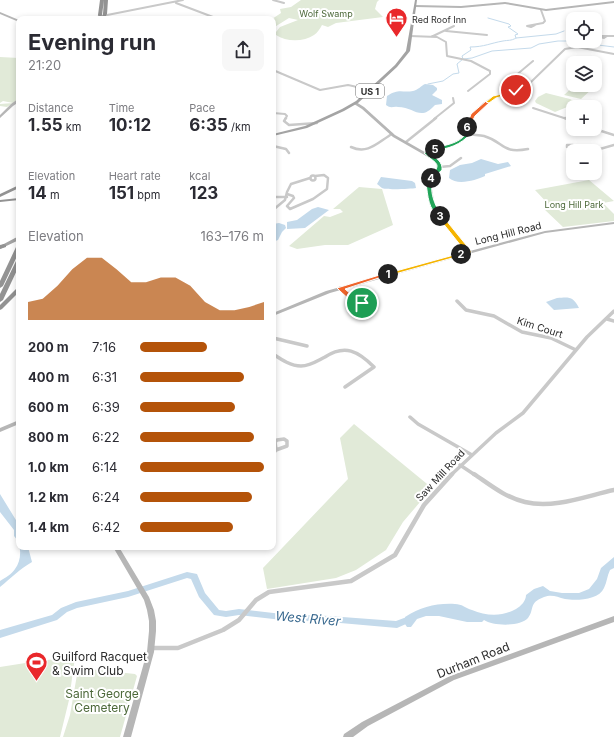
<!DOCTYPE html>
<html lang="en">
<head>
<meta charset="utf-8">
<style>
  :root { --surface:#fff; --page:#f7f7f7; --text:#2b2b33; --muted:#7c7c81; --accent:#b45309 }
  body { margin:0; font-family:Inter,sans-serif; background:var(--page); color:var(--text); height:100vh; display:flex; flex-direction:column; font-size:15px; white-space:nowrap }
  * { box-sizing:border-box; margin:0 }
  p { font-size:13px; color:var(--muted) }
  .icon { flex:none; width:22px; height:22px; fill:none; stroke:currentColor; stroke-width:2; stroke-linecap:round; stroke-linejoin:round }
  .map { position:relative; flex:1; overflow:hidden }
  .panel { position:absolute; left:16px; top:16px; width:260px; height:534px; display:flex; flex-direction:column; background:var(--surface); border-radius:8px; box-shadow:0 2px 6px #0003 }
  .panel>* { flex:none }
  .fabs { position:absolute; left:566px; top:12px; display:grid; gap:8px }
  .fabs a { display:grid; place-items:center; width:36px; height:36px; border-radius:8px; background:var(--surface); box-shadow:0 2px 6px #0003; font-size:20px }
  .pin { position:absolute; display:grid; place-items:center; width:34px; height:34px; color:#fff; margin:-17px; border:2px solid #fff; border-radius:50%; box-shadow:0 1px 4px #0007 }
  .km { position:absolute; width:20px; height:20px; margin:-10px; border-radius:50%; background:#222; color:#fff; font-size:11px; line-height:20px; text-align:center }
  .round { display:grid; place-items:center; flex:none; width:42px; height:42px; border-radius:8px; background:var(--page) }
  .overview { display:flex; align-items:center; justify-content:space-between; height:68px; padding:0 12px }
  h1 { font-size:22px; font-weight:700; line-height:30px }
  .stats { display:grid; grid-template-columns:repeat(3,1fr); gap:6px; height:68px; padding:4px 12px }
  .stats div { display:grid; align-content:center }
  .stats b { font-size:17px; font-weight:700 }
  .stats small { font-size:11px; font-weight:400 }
  .stats p { font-size:11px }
  .chart { height:112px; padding:8px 12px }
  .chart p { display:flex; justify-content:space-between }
  .chart svg { width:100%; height:72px; margin-top:4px; fill:var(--accent); opacity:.7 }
  ul { padding:0 12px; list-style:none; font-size:13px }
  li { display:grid; grid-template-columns:64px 48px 1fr; align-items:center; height:30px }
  li i { height:10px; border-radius:5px; background:var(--accent) }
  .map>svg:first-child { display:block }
  .green { fill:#e1ead8 }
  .water { fill:#c4daeb }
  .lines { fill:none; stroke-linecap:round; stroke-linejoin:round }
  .stream { stroke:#c4daeb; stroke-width:1 }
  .river { fill:#c4daeb; fill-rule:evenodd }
  .street-far3 { stroke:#c9c9c9; stroke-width:2 }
  .street-far2 { stroke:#c9c9c9; stroke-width:2.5 }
  .street-far1 { stroke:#c9c9c9; stroke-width:3.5 }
  .street { stroke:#c9c9c9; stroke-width:4.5 }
  .secondary { fill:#b6b6b6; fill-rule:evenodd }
  .primary { fill:#a4a4a4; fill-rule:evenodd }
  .highway { fill:#939393; fill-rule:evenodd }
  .highway-bridge { stroke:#939393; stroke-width:3.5 }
  .split-1 { fill:#f0652b; stroke:#fff }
  .split-2 { fill:#f5b400; stroke:#fff }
  .split-3 { fill:#f5b400; stroke:#fff }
  .split-4 { fill:#22a559; stroke:#fff }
  .split-5 { fill:#22a559; stroke:#fff }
  .split-6 { fill:#22a559; stroke:#fff }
  .split-7 { fill:#f0652b; stroke:#fff }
  .split-8 { fill:#f5b400; stroke:#fff }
  .labels { text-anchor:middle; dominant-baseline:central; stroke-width:4; stroke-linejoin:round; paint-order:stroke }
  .far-park-label { font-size:9px; fill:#4c6839; stroke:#fff }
  .far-poi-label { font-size:9px; fill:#2c2c2c; stroke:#fff; text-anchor:start }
  .shield { fill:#fff; stroke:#6b6b6b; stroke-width:1 }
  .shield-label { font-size:9px; font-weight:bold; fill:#2c2c2c }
  .street-label { font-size:10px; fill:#2c2c2c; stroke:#fff }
  .near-poi-label { font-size:12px; fill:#2c2c2c; stroke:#fff; text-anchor:start }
  .near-street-label { font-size:12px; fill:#2c2c2c; stroke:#fff }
  .near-park-label { font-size:12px; fill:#4c6839; stroke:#fff }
  .near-water-label { font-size:13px; font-style:italic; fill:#39698f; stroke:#fff }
</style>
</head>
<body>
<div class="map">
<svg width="614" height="737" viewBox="0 0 614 737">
  <rect width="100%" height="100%" fill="#fff"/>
  <!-- green -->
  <path class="green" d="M301 0H379L377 2 375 9 383 17 336 23 328 27 322 25C320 29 317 33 314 35 304 42 286 42 276 35V32L280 27 298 20 289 18 273 28 272 19 281 13 280 9 291 7Z
    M0 57 19 58V99L7 107 0 106V104L13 103 3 101 0 103Z
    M575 85 593 88 581 99 564 95Z
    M546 93 570 99 577 103 555 112 536 103 535 101 538 97Z
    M589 180 614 201 603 203 614 214V221L563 227 544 209 551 207 535 190Z
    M359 187 382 189 393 225 348 245H325L297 249 289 246 324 216 330 217 343 212 340 209H333Z
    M354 424 432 488 403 522 386 550 356 570 336 578 267 589 263 568 348 479 340 438Z
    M75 657 69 700 60 737H0V667L38 661Z
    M80 668 135 674 137 676 120 737H63L70 715 78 669Z"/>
  <!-- water -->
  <path class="water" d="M425 84 433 85 437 88V90L432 95 442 100V104L435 105C420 122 415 107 398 107 393 106 391 109 386 105L387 96C399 88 402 93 413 91 418 90 421 86 425 84Z
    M481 159 498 164 508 162 511 166 485 174V176C476 180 458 186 449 178L450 170 460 165 472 163Z
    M381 177 412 181 415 183 416 188C412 189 384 190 382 188 380 187 379 185 377 184Z
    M318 207 329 210 305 228 287 229V222L297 220 312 209Z
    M279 223 285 225 286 228 282 232 278 240 273 242V224Z
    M557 298C569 297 573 296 579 308L554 310 546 302Z
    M0 494 19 525V547H28L32 562C20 569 11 578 0 587V581C5 578 12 574 15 569 22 560 22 544 14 536V530L0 512Z
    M614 557V568L610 570C607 576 607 582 604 588 599 600 576 601 565 599 557 597 552 594 544 597 528 603 535 609 528 618 520 627 493 626 484 620L482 622H467L439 616H426L417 619 411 627H407L405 624V617C421 607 436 603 455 604 462 604 465 608 472 610 486 616 502 617 516 609 521 606 526 601 526 595L534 589 543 586 550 591 562 593H579L589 589 597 579 601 568Z"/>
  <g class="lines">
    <!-- stream -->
    <path class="stream" d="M488 18 509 24 511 26 508 27 518 34 515 35 516 38
      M585 41 590 44 614 47
      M463 59 462 56 471 50 470 47C484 47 491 43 503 41 508 40 511 41 516 38L556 34 564 31
      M428 84 443 81 453 74 459 73 457 64 463 59 472 58 492 51 531 48 539 44 558 41H573"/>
    <!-- river -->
    <path class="river" d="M187 572 197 574 205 593 219 610 226 611 239 609 282 614 329 616 396 621 412 615 415 616 416 618 415 620 397 628 329 622 282 620 239 615 226 617 214 615 199 597 191 579 187 578 128 597 77 608 67 612 57 620 0 638V630L52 615 61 608 76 602 128 591Z"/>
    <!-- street-far3 -->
    <path class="street-far3" d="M273 0 284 3
      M176 3 213 17 235 18
      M87 19 183 0
      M535 25 531 27 527 26 543 23 545 21 541 10
      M446 31 487 35
      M410 36 437 37 446 42 447 56 471 61 490 71V74L468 91
      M601 36H607L604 38 600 37Z
      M607 36H614
      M431 37 454 26
      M273 70 320 90 348 85 371 90
      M518 91 502 87 533 61
      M533 108 567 119
      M273 113 285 114 287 116 285 119
      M434 119 454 103 453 98
      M471 119C486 92 504 98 527 88L531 82 565 49 577 47 614 54"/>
    <!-- street-far2 -->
    <path class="street-far2" d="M286 118 284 121 289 125 317 123
      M565 118 573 121
      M595 129 614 135
      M468 134C473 135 479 135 484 136 505 142 501 154 528 149
      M406 142 436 118
      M273 146 286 149 289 153
      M351 147C368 155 378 142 392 134
      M571 148 574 147 573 145H567V147L575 151
      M593 151 614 145
      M426 153C441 147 457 146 468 134V128L472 118
      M440 167 450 166 461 158
      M310.5 178a2.5 2.5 0 1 1 5 0a2.5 2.5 0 1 1-5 0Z
      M287 194 293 196 294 198 287 206 290 209 313 199 327 189 328 178 324 175 315 176
      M273 197H287
      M273 210 285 200 287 192 291 184 310 178"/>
    <!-- street-far1 -->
    <path class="street-far1" d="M340 288 355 300 374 309
      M457 301 466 310 494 316 522 332 551 338 576 350
      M607 319 614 321
      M273 338 307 346
      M273 354C282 360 291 366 301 366 310 366 317 361 325 357 345 344 358 351 374 367L345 387
      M410 417 418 424 472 455
      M284 439 287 441V446L276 450 275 442 277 440Z
      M273 454 276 450
      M460 465 475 475
      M451 475 496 433 523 413 587 337 614 311"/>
    <!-- street -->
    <path class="street" d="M474 474C489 484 506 498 525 502 554 509 586 496 614 490
      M152 648H178L223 630 239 620 256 600 269 592 351 581 395 555 424 505 452 474"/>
    <!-- secondary -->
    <path class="secondary" d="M614 1V3L546 11 505 4 461 8 415 7 414 6 415 5 461 6 505 2 546 9Z
      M0 12 19 20V22L0 14Z
      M18 99H19V102L13 106 0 118V115L11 104Z
      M354 102H356L364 107 395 135 437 159 442 166C440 173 433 176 431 183L435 207 470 251 545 231 614 222V224L545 233 432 264 330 293 273 316V313L326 291 467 252 431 207 427 183 428 179 437 170 438 166 435 161 393 137 362 109 354 104Z
      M19 420V424L0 432V428Z
      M113 547H119L149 597 154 610 156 621V631L154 652 131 737H123L147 652 149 631V621L147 610 144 600Z
      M614 616V622L454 680 368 726 353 737H343L344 734 362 722 450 676Z"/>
    <!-- primary -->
    <path class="primary" d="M415 0H417L410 51 397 67 358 103 344 111 307 128 273 136V134L305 126 342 109 356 101 395 65 406 51Z
      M17 237H19V240L0 249V246Z"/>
    <!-- highway -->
    <path class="highway" d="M100 0H104L102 15 100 16 98 15Z
      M104 0H108L107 14 105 15 103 14Z
      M19 185V188L0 197V194Z
      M19 198V200L0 202V200Z
      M4 244 6 245V247L0 249V245Z
      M19 245V252L3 286 0 288V281L16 247Z
      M19 259V266L3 300 0 302V294L16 261Z
      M19 287V292L2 309 0 310V305L17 288Z"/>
    <!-- highway-bridge -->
    <path class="highway-bridge" d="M100 15V17
      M104 16 105 14"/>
  </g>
  <!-- split-1 -->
  <path class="split-1" d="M386 273 391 274 345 289 353 296 364 302V305C354 305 344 295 337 288Z"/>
  <!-- split-2 -->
  <path class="split-2" d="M461 253H463V255L388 276 385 274Z"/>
  <!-- split-3 -->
  <path class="split-3" d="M438 214H441L471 251V253L459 255V253L465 251 438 217Z"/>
  <!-- split-4 -->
  <path class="split-4" d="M431 177 434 178C428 190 435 206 442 216L440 217C428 210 428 196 426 183Z"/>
  <!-- split-5 -->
  <path class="split-5" d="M435 148 437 150 430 153C436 158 443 162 442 170L431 180 429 178C443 163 437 165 424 153Z"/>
  <!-- split-6 -->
  <path class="split-6" d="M466 126 470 127V134C462 144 447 150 434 150V148C445 145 458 144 466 134Z"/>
  <!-- split-7 -->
  <path class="split-7" d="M486 101 490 102 475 116 469 128H466L471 114Z"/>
  <!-- split-8 -->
  <path class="split-8" d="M515 89 521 91 496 98 489 103 486 102 493 96 515 91Z"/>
  <!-- icons -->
  <defs>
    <symbol id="hotel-pin" viewBox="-11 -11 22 30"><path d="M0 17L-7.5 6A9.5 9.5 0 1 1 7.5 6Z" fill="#e9282b" stroke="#fff"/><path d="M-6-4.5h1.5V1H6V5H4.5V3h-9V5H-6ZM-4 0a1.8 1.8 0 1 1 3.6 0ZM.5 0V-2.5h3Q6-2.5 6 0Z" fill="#fff"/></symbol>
    <symbol id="stadium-pin" viewBox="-11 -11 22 30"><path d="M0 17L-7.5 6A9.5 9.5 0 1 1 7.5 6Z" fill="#e9282b" stroke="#fff"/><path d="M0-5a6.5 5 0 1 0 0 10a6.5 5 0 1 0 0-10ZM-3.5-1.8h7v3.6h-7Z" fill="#fff"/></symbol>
  </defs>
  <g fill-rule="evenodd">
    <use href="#hotel-pin" x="384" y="6" width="25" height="34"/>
    <use href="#stadium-pin" x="24" y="650" width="25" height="34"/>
  </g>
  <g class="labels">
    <!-- far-park labels -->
    <g class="far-park-label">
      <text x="326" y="13">Wolf Swamp</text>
      <text x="574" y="204">Long Hill Park</text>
    </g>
    <!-- far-poi labels -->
    <g class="far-poi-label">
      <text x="412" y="19">Red Roof Inn</text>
    </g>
    <!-- shield labels -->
    <rect class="shield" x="356" y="84" width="28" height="14" rx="3"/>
    <g class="shield-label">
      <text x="370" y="91">US 1</text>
    </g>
    <!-- street labels -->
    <g class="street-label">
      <text transform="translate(508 233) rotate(-14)">Long Hill Road</text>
      <text transform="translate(540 327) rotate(18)">Kim Court</text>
      <text transform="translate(440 475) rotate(-47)">Saw Mill Road</text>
    </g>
    <!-- near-poi labels -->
    <g class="near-poi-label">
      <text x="52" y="656">Guilford Racquet<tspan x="52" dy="14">&amp; Swim Club</tspan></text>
    </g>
    <!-- near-street labels -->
    <g class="near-street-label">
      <text transform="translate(473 660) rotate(-22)">Durham Road</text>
    </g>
    <!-- near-park labels -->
    <g class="near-park-label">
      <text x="102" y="693">Saint George<tspan x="102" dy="14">Cemetery</tspan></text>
    </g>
    <!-- near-water labels -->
    <g class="near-water-label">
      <text transform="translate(308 618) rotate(5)">West River</text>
    </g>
  </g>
</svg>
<div class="fabs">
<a><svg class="icon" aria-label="locate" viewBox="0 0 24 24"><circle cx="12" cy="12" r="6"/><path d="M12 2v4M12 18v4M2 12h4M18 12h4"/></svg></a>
<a><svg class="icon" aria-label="layers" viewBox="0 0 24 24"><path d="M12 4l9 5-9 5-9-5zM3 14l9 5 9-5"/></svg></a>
<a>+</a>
<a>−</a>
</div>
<div class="pin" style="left:362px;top:303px;background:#1e9e55"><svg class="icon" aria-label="arrive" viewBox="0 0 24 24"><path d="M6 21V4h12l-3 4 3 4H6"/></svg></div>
<div class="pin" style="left:516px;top:90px;background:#d93025"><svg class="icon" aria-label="check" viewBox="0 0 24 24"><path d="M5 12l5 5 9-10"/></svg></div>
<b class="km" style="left:388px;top:274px">1</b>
<b class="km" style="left:461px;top:254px">2</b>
<b class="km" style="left:440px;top:216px">3</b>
<b class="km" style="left:431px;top:178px">4</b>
<b class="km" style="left:435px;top:149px">5</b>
<b class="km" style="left:467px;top:127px">6</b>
<section class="panel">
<div class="overview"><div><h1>Evening run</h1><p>21:20</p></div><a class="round"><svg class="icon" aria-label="share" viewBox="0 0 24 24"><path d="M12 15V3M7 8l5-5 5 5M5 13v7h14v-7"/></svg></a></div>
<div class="stats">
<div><p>Distance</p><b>1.55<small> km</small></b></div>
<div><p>Time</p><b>10:12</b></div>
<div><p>Pace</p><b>6:35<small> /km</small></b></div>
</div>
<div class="stats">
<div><p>Elevation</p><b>14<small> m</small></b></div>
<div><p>Heart rate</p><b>151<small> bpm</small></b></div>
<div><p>kcal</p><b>123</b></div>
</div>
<div class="chart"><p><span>Elevation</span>163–176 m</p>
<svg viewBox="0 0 160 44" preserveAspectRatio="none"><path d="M0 44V33L10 31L20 23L30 13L40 6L50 6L60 13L70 21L80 21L90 18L100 18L110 23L120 33L130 38L140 38L150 36L160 33V44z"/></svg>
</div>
<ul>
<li><b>200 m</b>7:16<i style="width:54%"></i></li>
<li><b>400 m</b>6:31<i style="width:84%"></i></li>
<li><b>600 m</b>6:39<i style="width:77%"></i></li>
<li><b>800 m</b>6:22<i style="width:92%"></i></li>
<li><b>1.0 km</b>6:14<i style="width:100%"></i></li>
<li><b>1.2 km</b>6:24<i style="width:90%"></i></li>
<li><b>1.4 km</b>6:42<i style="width:75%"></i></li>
</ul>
</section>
</div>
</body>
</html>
